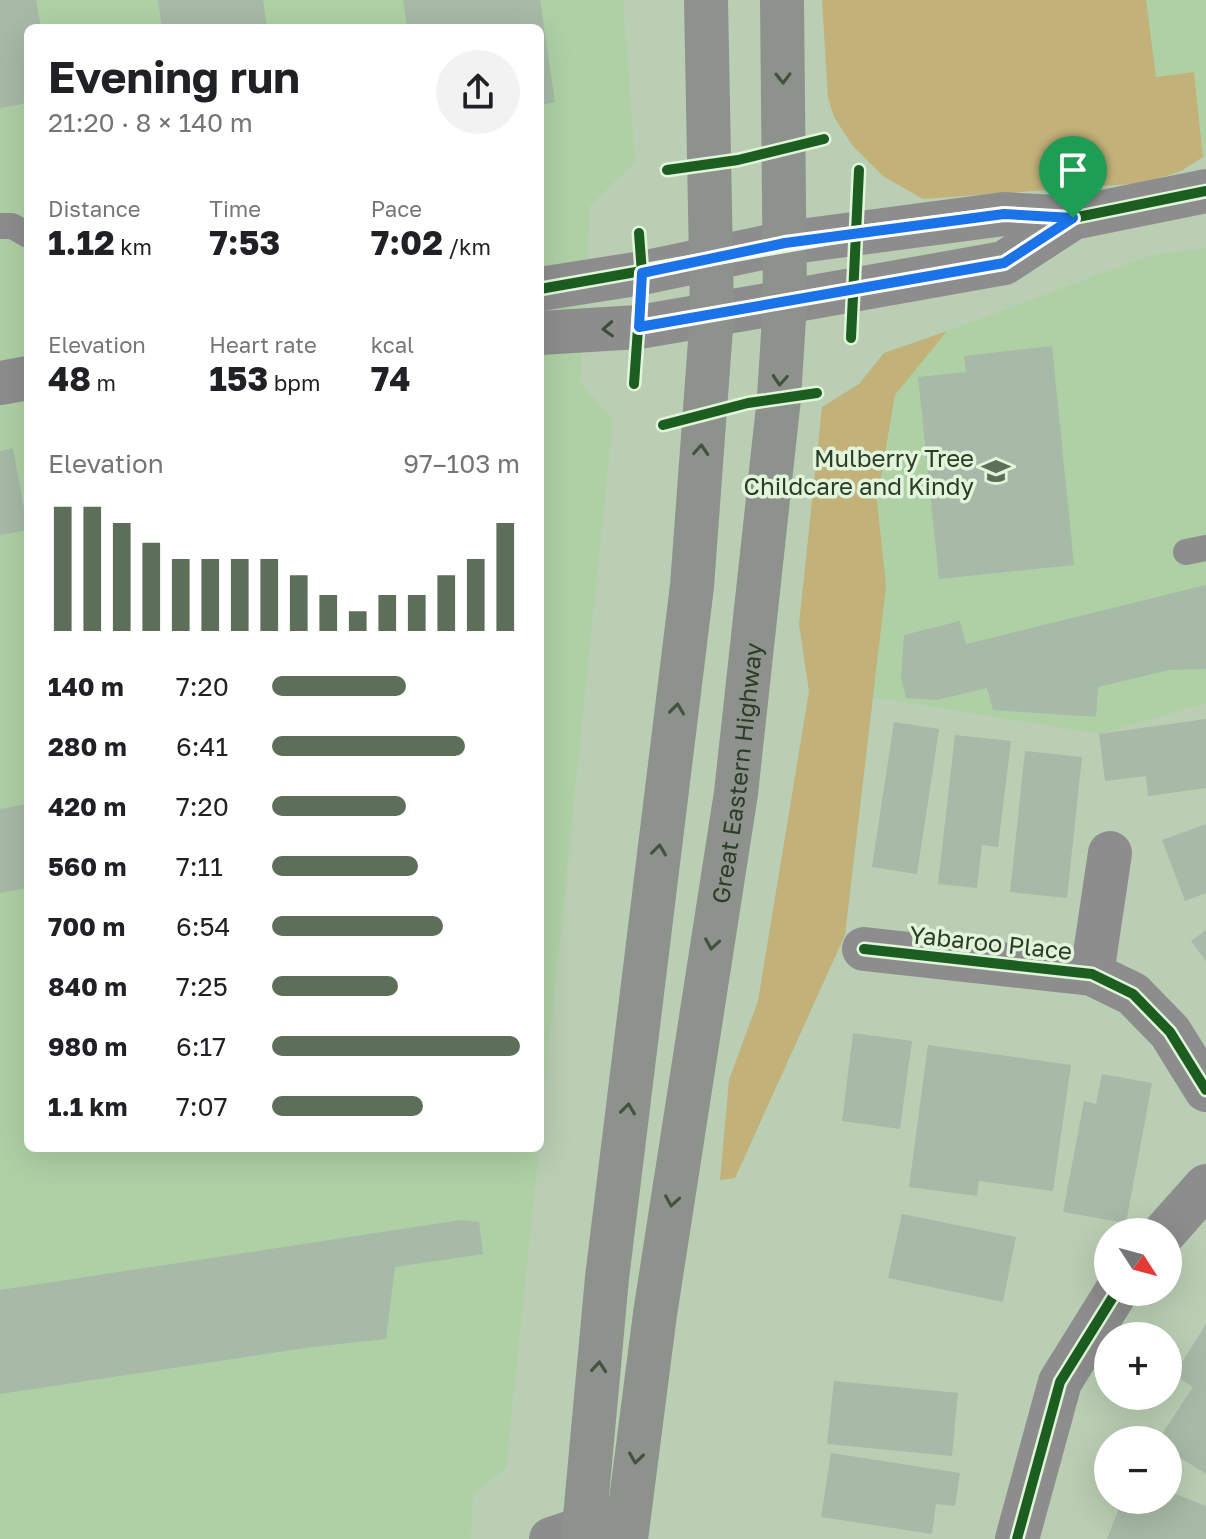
<!DOCTYPE html>
<html lang="en">
<head>
<meta charset="utf-8">
<style>
  :root { --surface:#fff; --page:#f2f2f2; --text:#202124; --muted:#757577; --accent:#5d6f58 }
  body { margin:0; font-family:"Golos Text",sans-serif; background:var(--page); color:var(--text); height:100vh; display:flex; flex-direction:column; font-size:30px; white-space:nowrap }
  * { box-sizing:border-box; margin:0 }
  p { font-size:26px; color:var(--muted) }
  .icon { flex:none; width:44px; height:44px; fill:none; stroke:currentColor; stroke-width:2; stroke-linecap:round; stroke-linejoin:round }
  .map { position:relative; flex:1; overflow:hidden }
  .panel { position:absolute; left:24px; top:24px; width:520px; height:1128px; display:flex; flex-direction:column; background:var(--surface); border-radius:12px; box-shadow:0 8px 32px #0002 }
  .panel>* { flex:none }
  .needle { width:52px; rotate:126deg }
  .buttons { position:absolute; left:1094px; top:1218px; display:grid; gap:16px }
  .buttons a { display:grid; place-items:center; width:88px; height:88px; border-radius:50%; background:var(--surface); box-shadow:0 8px 32px #0002; font-size:40px }
  .pin { position:absolute; display:grid; place-items:center; width:68px; height:68px; color:#fff; margin:-82px -34px; border-radius:50% 50% 50% 0; rotate:-45deg; box-shadow:0 0 8px #0007 }
  .pin .icon { rotate:45deg }
  .round { display:grid; place-items:center; flex:none; width:84px; height:84px; border-radius:42px; background:var(--page) }
  .summary { display:flex; align-items:center; justify-content:space-between; height:136px; padding:0 24px }
  h1 { font-size:44px; font-weight:700; line-height:60px }
  .figures { display:grid; grid-template-columns:repeat(3,1fr); gap:12px; height:136px; padding:8px 24px }
  .figures div { display:grid; align-content:center }
  .figures b { font-size:34px; font-weight:700 }
  .figures small { font-size:22px; font-weight:400 }
  .figures p { font-size:22px }
  .chart { height:224px; padding:16px 24px }
  .chart p { display:flex; justify-content:space-between }
  .chart svg { width:100%; height:144px; margin-top:8px; stroke:var(--accent); stroke-width:6 }
  ul { padding:0 24px; list-style:none; font-size:26px }
  li { display:grid; grid-template-columns:128px 96px 1fr; align-items:center; height:60px }
  li i { height:20px; border-radius:10px; background:var(--accent) }
  .map>svg:first-child { display:block }
  .built { fill:#afd0a5 }
  .green { fill:#c2b179 }
  .building { fill:#a6baa7 }
  .lines { fill:none; stroke-linecap:round; stroke-linejoin:round }
  .service { stroke:#8e8d8e; stroke-width:26 }
  .minor { stroke:#8e8d8e; stroke-width:44 }
  .tertiary { stroke:#8e8d8e; stroke-width:44 }
  .trunk { stroke:#8d928c; stroke-width:44 }
  .cycleway-casing { stroke:#e1f5db; stroke-width:15 }
  .cycleway { stroke:#1b5e20; stroke-width:10 }
  .oneway { stroke:#445240 }
  .oneway2 { stroke:#404c3c }
  .route-casing { stroke:#fff; stroke-width:16 }
  .route { stroke:#1a73e8; stroke-width:10 }
  .labels { text-anchor:middle; dominant-baseline:central; stroke-width:7; stroke-linejoin:round; paint-order:stroke }
  .poi-label { font-size:24px; fill:#2c3c27; stroke:#e1f5db; text-anchor:end }
  .street-label { font-size:24px; fill:#2c3c27; stroke:#e1f5db }
</style>
</head>
<body>
<div class="map">
<svg width="1206" height="1539" viewBox="0 0 1206 1539">
  <rect width="100%" height="100%" fill="#b9ceb3"/>
  <!-- built -->
  <path class="built" d="M0 0H623L635 162 590 206 580 383 613 419 540 1134V28H28V1148H539L506 1468 473 1494 471 1539H0Z
    M1146 0H1206V156L1203 157 1194 72 1156 77Z
    M1206 248V703L1100 734 872 697 886 586 877 500 895 395 947 331 1151 255Z"/>
  <!-- green -->
  <path class="green" d="M822 0H1146L1156 77 1194 72 1203 157 1181 171 1144 183 923 199 883 176 852 145 834 117 828 98Z
    M947 331 895 395 877 500 886 586 845 935 735 1178 720 1180 729 1080 758 1001 809 691 799 624 822 407 859 384 884 353Z"/>
  <!-- building -->
  <path class="building" d="M0 0H36L41 28H28V103L0 108Z
    M158 0H263L267 28H162Z
    M403 0H540L555 102 540 105V28H407Z
    M1052 346 1074 565 939 579 918 377 966 372 964 356Z
    M13 448 28 530 0 535V451Z
    M1206 585V669L1169 670 1098 687 1096 717 993 710 987 688 937 700 906 698 901 677 904 635 960 621 966 644Z
    M1206 719V788L1148 796 1146 776 1105 781 1099 734Z
    M894 722 939 729 917 874 872 867Z
    M955 735 1011 741 998 847 982 845 977 888 938 884Z
    M1025 751 1082 757 1067 898 1010 892Z
    M28 804V888L0 893V809Z
    M1206 824V893L1185 901 1162 840Z
    M1206 930V961L1191 941Z
    M853 1033 912 1041 900 1129 842 1121Z
    M928 1045 1071 1065 1053 1191 979 1181 977 1196 909 1187Z
    M1102 1074 1152 1083 1126 1223 1063 1212 1084 1101 1096 1104Z
    M902 1214 1016 1237 1003 1302 888 1278Z
    M461 1220 479 1222 483 1254 395 1267 386 1339 312 1347 0 1394V1290Z
    M1206 1324V1474L1168 1450V1440H1158L1193 1387 1174 1375Z
    M834 1381 958 1393 952 1456 827 1444Z
    M831 1453 960 1473 955 1506 936 1504 932 1534 821 1517Z
    M1168 1491 1206 1506V1539H1107L1122 1500H1168Z"/>
  <g class="lines">
    <!-- service -->
    <path class="service" d="M0 226H12L28 235
      M1186 552 1206 548"/>
    <!-- minor -->
    <path class="minor" d="M785 243 1004 214 1073 218 1206 191
      M785 302 1004 263 1073 218
      M864 949 1092 974 1133 994 1170 1032 1206 1090
      M1092 974 1110 853
      M1165 1232 1206 1186
      M551 1539 617 1517
      M1017 1539 1060 1382 1116 1292"/>
    <!-- tertiary -->
    <path class="tertiary" d="M540 289 642 273 785 243
      M540 333 639 327 785 302
      M0 383 28 378"/>
    <!-- trunk -->
    <g class="trunk">
      <path d="M583 1539 607 1278 692 586 712 314 706 0"/>
      <path id="s1" d="M626 1539 655 1314 736 793 779 398 785 302 782 0"/>
    </g>
    <defs>
      <path id="cycleway" d="M667 170 738 160 824 139
        M540 289 856 233 1004 214 1073 218 1206 191
        M851 338 859 170
        M634 384 642 273 639 233
        M663 425 748 403 817 393
        M864 949 1092 974 1133 994 1170 1032 1206 1090
        M1017 1539 1060 1382 1116 1292"/>
    </defs>
    <!-- cycleway casing -->
    <use href="#cycleway" class="cycleway-casing"/>
    <!-- cycleway -->
    <use href="#cycleway" class="cycleway"/>
  </g>
  <!-- one-way arrows -->
  <defs><path id="oneway-chevron" d="M-2-3.5L2.5 0L-2 3.5" fill="none" stroke-width="1.6" stroke-linecap="round" stroke-linejoin="round" transform="scale(2)"/></defs>
  <g class="oneway">
    <use href="#oneway-chevron" transform="translate(783 78) rotate(89)"/>
    <use href="#oneway-chevron" transform="translate(780 380) rotate(94)"/>
    <use href="#oneway-chevron" transform="translate(701 450) rotate(-86)"/>
    <use href="#oneway-chevron" transform="translate(677 709) rotate(-83)"/>
    <use href="#oneway-chevron" transform="translate(659 850) rotate(-83)"/>
    <use href="#oneway-chevron" transform="translate(712 944) rotate(99)"/>
    <use href="#oneway-chevron" transform="translate(628 1109) rotate(-83)"/>
    <use href="#oneway-chevron" transform="translate(672 1201) rotate(99)"/>
    <use href="#oneway-chevron" transform="translate(599 1367) rotate(-85)"/>
    <use href="#oneway-chevron" transform="translate(636 1458) rotate(98)"/>
  </g>
  <use class="oneway2" href="#oneway-chevron" transform="translate(608 329) rotate(177)"/>
  <g class="lines">
    <defs>
      <path id="route" d="M1004 214 1073 218 1004 263 639 327 642 273 785 243Z"/>
    </defs>
    <!-- route casing -->
    <use href="#route" class="route-casing"/>
    <!-- route -->
    <use href="#route" class="route"/>
  </g>
  <!-- icons -->
  <defs>
    <symbol id="school-bare" viewBox="-9 -9 18 18"><path d="M0-5L7-2L0 1L-7-2ZM-4 1L0 2.5L4 1V4Q0 6-4 4Z" fill="#5d6f58" stroke="#e1f5db" stroke-width="2.5" paint-order="stroke"/></symbol>
  </defs>
  <g fill-rule="evenodd">
    <use href="#school-bare" x="976" y="451" width="40" height="40"/>
  </g>
  <g class="labels">
    <!-- poi labels -->
    <g class="poi-label">
      <text x="974" y="457">Mulberry Tree<tspan x="974" dy="28">Childcare and Kindy</tspan></text>
    </g>
    <!-- street labels -->
    <g class="street-label">
      <text stroke="none"><textPath href="#s1" startOffset="774">Great Eastern Highway</textPath></text>
      <text transform="translate(991 942) rotate(6)">Yabaroo Place</text>
    </g>
  </g>
</svg>
<div class="buttons">
<a><svg class="needle" viewBox="-14 -14 28 28"><path d="M0-13l5 13h-10z" fill="#e53935"/><path d="M0 13l5-13h-10z" fill="#757577"/></svg></a>
<a>+</a>
<a>−</a>
</div>
<div class="pin" style="left:1073px;top:218px;background:#1e9e55"><svg class="icon" aria-label="arrive" viewBox="0 0 24 24"><path d="M6 21V4h12l-3 4 3 4H6"/></svg></div>
<section class="panel">
<div class="summary"><div><h1>Evening run</h1><p>21:20 · 8 × 140 m</p></div><a class="round"><svg class="icon" aria-label="share" viewBox="0 0 24 24"><path d="M12 15V3M7 8l5-5 5 5M5 13v7h14v-7"/></svg></a></div>
<div class="figures">
<div><p>Distance</p><b>1.12<small> km</small></b></div>
<div><p>Time</p><b>7:53</b></div>
<div><p>Pace</p><b>7:02<small> /km</small></b></div>
</div>
<div class="figures">
<div><p>Elevation</p><b>48<small> m</small></b></div>
<div><p>Heart rate</p><b>153<small> bpm</small></b></div>
<div><p>kcal</p><b>74</b></div>
</div>
<div class="chart"><p><span>Elevation</span>97–103 m</p>
<svg viewBox="0 0 160 44" preserveAspectRatio="none"><path d="M5 44V6M15 44V6M25 44V11M35 44V17M45 44V22M55 44V22M65 44V22M75 44V22M85 44V27M95 44V33M105 44V38M115 44V33M125 44V33M135 44V27M145 44V22M155 44V11"/></svg>
</div>
<ul>
<li><b>140 m</b>7:20<i style="width:54%"></i></li>
<li><b>280 m</b>6:41<i style="width:78%"></i></li>
<li><b>420 m</b>7:20<i style="width:54%"></i></li>
<li><b>560 m</b>7:11<i style="width:59%"></i></li>
<li><b>700 m</b>6:54<i style="width:69%"></i></li>
<li><b>840 m</b>7:25<i style="width:51%"></i></li>
<li><b>980 m</b>6:17<i style="width:100%"></i></li>
<li><b>1.1 km</b>7:07<i style="width:61%"></i></li>
</ul>
</section>
</div>
</body>
</html>
